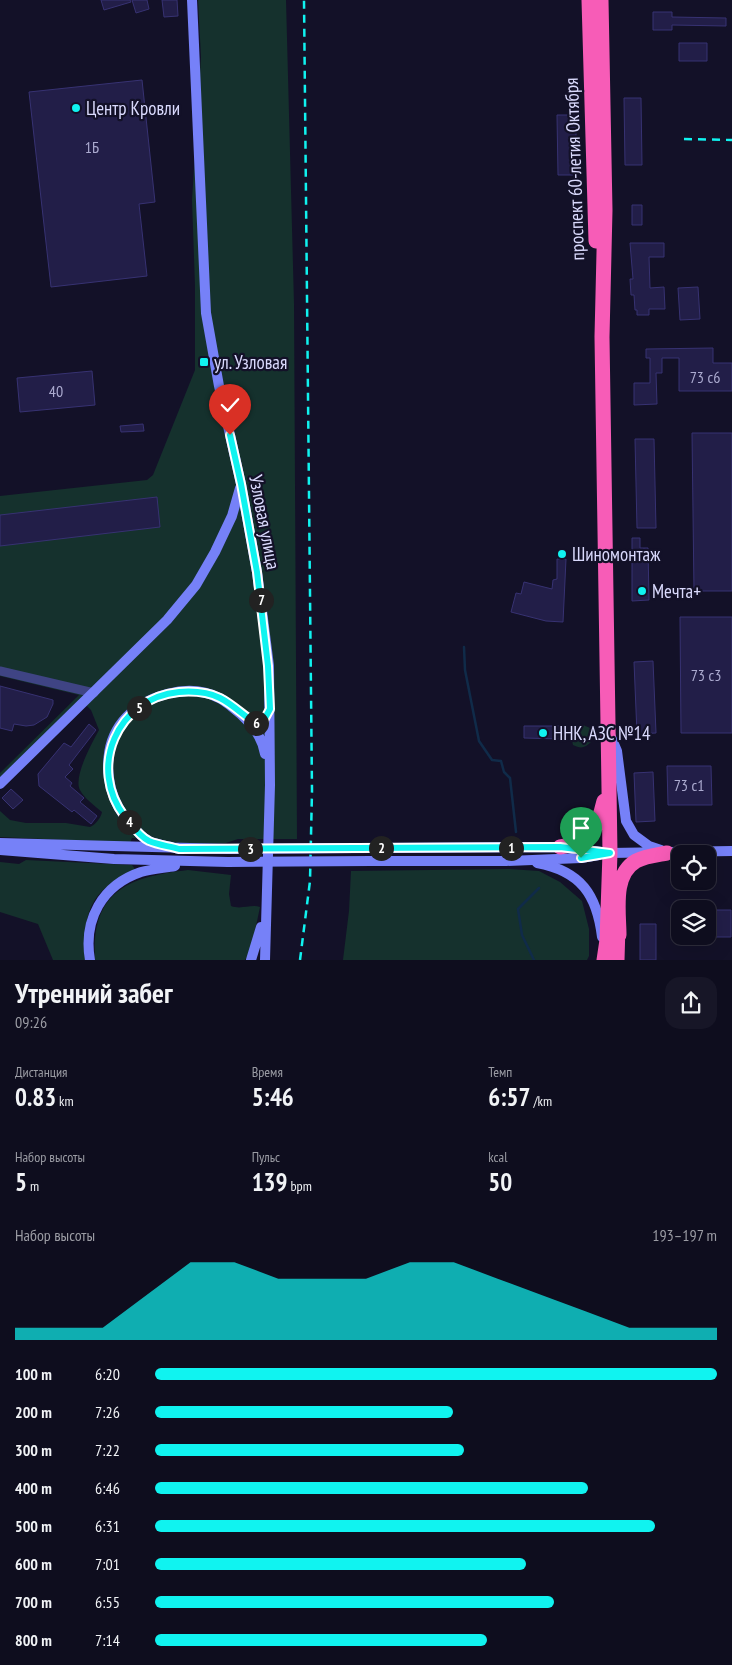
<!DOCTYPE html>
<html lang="ru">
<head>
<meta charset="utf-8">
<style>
  :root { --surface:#0e0d1e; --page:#171627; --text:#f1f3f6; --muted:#9b9ca4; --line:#2e2d3c; --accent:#10f3f0 }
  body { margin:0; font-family:"PT Sans Narrow",sans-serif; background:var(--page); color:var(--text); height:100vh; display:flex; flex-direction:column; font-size:19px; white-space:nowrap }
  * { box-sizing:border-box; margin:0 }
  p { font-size:16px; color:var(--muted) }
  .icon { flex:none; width:28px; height:28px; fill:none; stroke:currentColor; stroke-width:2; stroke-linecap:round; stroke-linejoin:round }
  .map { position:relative; height:960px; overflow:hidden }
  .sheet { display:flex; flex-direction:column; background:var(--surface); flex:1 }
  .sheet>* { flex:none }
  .buttons { position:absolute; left:671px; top:845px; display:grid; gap:10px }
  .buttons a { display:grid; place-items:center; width:45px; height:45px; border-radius:10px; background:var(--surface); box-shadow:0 5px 20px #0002,0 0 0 1px var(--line); font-size:25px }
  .pin { position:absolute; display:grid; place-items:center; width:42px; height:42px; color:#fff; margin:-51px -21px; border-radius:50% 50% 50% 0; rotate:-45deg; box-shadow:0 0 5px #0007 }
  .pin .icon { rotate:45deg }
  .km { position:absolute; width:25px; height:25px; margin:-12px; border-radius:50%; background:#222; color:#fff; font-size:14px; line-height:25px; text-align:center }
  .round { display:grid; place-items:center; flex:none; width:52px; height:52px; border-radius:15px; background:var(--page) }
  .headline { display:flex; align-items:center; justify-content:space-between; height:85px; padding:0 15px }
  h1 { font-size:28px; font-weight:700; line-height:38px }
  .stats { display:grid; grid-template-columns:repeat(3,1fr); gap:8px; height:85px; padding:5px 15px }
  .stats div { display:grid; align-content:center }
  .stats b { font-size:25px; font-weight:700 }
  .stats small { font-size:14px; font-weight:400 }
  .stats p { font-size:14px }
  .chart { height:140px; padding:10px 15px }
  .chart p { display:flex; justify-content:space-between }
  .chart svg { width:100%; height:90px; margin-top:5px; fill:var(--accent); opacity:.7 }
  ul { padding:0 15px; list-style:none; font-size:16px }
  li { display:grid; grid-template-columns:80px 60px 1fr; align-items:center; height:38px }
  li i { height:12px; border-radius:6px; background:var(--accent) }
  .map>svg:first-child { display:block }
  .green { fill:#15312d }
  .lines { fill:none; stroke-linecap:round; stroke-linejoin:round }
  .stream { stroke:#102b49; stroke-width:2.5 }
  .building { fill:#221e48; stroke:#373272 }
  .street { stroke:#3f4484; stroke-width:9 }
  .secondary { stroke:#7681f8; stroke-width:10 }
  .highway { stroke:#f75cb7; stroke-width:15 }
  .rail { stroke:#10f3f0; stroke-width:2.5; stroke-dasharray:8 6; stroke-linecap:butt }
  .secondary-bridge { stroke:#7681f8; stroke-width:10 }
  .route-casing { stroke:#fff; stroke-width:10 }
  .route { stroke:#10f3f0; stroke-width:6 }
  .poi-dot { fill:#10f3f0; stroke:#131128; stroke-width:2 }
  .labels { text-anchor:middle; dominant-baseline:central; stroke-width:4.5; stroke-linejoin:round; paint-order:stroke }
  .number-label { font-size:16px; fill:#acabd0 }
  .poi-label { font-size:19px; fill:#dadafd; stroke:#131128; text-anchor:start }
  .street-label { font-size:19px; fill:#dadafd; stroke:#131128 }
</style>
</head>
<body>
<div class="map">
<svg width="732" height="960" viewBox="0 0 732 960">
  <rect width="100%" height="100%" fill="#131128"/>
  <!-- green -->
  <path class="green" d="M198 0H286L294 304 297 839H238L226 843 182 844 159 839 132 838 130 843 0 837V811L10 820 26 823H66L90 827C95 825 101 818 102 812 95 806 84 798 80 790 73 777 92 743 99 730L91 710 84 703 0 783V773L79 695 0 676V496L147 480 153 475 195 370V286L192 200 201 57Z
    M583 725 590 728 591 742C585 748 581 749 573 745 570 736 575 729 583 725Z
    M26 860 132 865 135 869C89 892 83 911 86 960H53L38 924 0 912V862L19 864Z
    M509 869 539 871 560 882 582 901 589 929V956L587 960H343L349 911 351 871Z
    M188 870 231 875 229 894 231 906C241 910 251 904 260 907L251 950 245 960H95C91 891 128 877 188 870Z"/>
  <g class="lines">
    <!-- stream -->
    <path class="stream" d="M464 647 465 670 479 741 492 760 501 761 504 772 510 778 516 832
      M534 960 522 935 518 909 539 888"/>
  </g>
  <!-- building -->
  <path class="building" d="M101 0H130L131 2 104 10Z
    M132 0H147L149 9 136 13Z
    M162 0H177L178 16 164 17Z
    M653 12H672V17L726 18V26L672 25V30H653Z
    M679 43H707V61H679Z
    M142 80 155 202 139 204 147 276 51 287 29 92Z
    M624 98H641L642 165H625Z
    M557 115H576V175H558Z
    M632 205H642V225H632Z
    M630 243H664V257H649L650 288 664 287 665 309H649V315H637V310H635L634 295H631L630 279H633Z
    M698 287 700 319 680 320 678 288Z
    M713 348V363H732V391H679V358H662V373H656L657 404 634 405V383H650V358H646V349Z
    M92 371 95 405 20 412 17 378Z
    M143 424 144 431 121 432 120 426Z
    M692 433H732V591H694Z
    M635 439H654L656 528H637Z
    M157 497 160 527 0 546V515Z
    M632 538H640V548H648L649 600 632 601Z
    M557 559H566L563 622 546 621 511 612 516 593 521 594 524 582 552 589 553 580 557 579Z
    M680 617H732V733H681Z
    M653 661 656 733 637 734 634 662Z
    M0 686 53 700V704L47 717 34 725 26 726 14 724 12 731 0 728Z
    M89 724 96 730 69 765 73 769 65 777 72 783 70 786 84 798 80 802 97 816 91 824 74 810 72 812 39 786 38 774 64 743 71 747Z
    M524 726H561V739L524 738Z
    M667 766H711L712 805H668Z
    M653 772 655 821 636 822 634 773Z
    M11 789 23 800 13 809 2 798Z
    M708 910H731V937H708Z
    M640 924H656V960H640Z"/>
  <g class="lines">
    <!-- street -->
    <path class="street" d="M0 671 94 693"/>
    <!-- secondary -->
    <path class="secondary" d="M192 0 206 313 219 386 241 484 257 572 269 666 270 785 265 960
      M611 737 617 751 626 821 634 835 649 846 661 850
      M0 784 167 620 196 585 215 552 232 516 240 488
      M0 843 228 849
      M371 848 560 847 610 853 732 851
      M179 849C169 846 158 845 149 841 139 836 132 825 125 817 105 791 101 748 123 721 144 695 189 682 219 698 224 700 228 704 232 707 248 719 262 734 265 754
      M0 850 114 859 228 862
      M371 861H506L581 858 599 855
      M537 863C581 871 597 895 602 937
      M90 960C83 920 102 885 141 872 152 869 164 868 175 866
      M251 960 261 927"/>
    <!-- highway -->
    <path class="highway" d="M589 0 596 241
      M601 0 605 210 602 337 610 853 607 940 604 960
      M560 847C591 842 597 831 604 801
      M619 935C619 912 612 875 636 861 645 856 656 855 667 853
      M617 960 618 926"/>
    <!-- rail -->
    <path class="rail" d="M684 139 732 140
      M300 960 310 881 312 791 304 0"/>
    <!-- secondary-bridge -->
    <path class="secondary-bridge" d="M228 849 371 848
      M228 862 371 861"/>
  </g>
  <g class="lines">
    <defs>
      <path id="route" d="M230 435 241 484 257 572 268 666 270 709 264 720 258 723 254 722C243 715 232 704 220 698 208 692 192 691 179 692 117 698 87 768 125 817 132 825 139 836 149 841 158 845 169 846 179 849L560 847 610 853 581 858"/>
    </defs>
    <!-- route casing -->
    <use href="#route" class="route-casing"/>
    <!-- route -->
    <use href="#route" class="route"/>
  </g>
  <!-- markers -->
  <g class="poi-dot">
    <circle cx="76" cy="108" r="5"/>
    <rect x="199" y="357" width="10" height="10" rx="2.5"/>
    <circle cx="562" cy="554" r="5"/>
    <circle cx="642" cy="591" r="5"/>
    <circle cx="543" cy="733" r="5"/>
  </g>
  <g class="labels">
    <!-- number labels -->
    <g class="number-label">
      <text x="92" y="147">1Б</text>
      <text x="705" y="377">73 с6</text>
      <text x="56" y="391">40</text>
      <text x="706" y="675">73 с3</text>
      <text x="689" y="785">73 с1</text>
    </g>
    <!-- poi labels -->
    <g class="poi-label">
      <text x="86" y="108">Центр Кровли</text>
      <text x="214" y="362">ул. Узловая</text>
      <text x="572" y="554">Шиномонтаж</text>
      <text x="652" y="591">Мечта+</text>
      <text x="553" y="733">ННК, АЗС №14</text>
    </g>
    <!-- street labels -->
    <g class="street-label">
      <text transform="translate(574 169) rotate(-92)">проспект 60-летия Октября</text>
      <text transform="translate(265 522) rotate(79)">Узловая улица</text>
    </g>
  </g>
</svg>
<div class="buttons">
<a><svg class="icon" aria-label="locate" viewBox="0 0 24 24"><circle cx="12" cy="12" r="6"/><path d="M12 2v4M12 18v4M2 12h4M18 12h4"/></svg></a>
<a><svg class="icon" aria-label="layers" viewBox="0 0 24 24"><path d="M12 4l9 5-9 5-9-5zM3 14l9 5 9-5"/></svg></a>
</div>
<div class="pin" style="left:581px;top:858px;background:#1e9e55"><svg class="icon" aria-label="arrive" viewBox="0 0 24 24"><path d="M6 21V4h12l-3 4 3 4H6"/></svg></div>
<div class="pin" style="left:230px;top:435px;background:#d93025"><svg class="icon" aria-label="check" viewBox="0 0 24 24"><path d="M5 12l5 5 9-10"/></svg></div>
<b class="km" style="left:511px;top:848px">1</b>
<b class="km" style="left:381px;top:848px">2</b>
<b class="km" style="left:250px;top:849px">3</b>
<b class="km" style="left:129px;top:822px">4</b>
<b class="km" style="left:139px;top:708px">5</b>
<b class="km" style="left:256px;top:723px">6</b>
<b class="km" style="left:261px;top:600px">7</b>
</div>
<section class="sheet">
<div class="headline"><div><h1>Утренний забег</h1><p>09:26</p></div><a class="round"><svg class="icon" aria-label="share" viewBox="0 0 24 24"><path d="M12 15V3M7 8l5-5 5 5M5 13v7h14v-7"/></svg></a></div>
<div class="stats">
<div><p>Дистанция</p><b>0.83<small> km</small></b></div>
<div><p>Время</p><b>5:46</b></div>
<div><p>Темп</p><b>6:57<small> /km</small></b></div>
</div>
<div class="stats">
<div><p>Набор высоты</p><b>5<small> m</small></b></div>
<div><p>Пульс</p><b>139<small> bpm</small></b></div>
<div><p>kcal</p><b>50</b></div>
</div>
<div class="chart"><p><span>Набор высоты</span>193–197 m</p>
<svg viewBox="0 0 160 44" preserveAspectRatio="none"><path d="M0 44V38L10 38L20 38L30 22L40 6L50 6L60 14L70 14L80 14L90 6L100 6L110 14L120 22L130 30L140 38L150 38L160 38V44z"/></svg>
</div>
<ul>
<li><b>100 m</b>6:20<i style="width:100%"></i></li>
<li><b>200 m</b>7:26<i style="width:53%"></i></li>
<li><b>300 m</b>7:22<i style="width:55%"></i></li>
<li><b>400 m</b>6:46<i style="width:77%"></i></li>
<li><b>500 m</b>6:31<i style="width:89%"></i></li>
<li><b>600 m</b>7:01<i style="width:66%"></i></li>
<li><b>700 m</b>6:55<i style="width:71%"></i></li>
<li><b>800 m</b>7:14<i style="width:59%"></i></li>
</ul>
</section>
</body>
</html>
